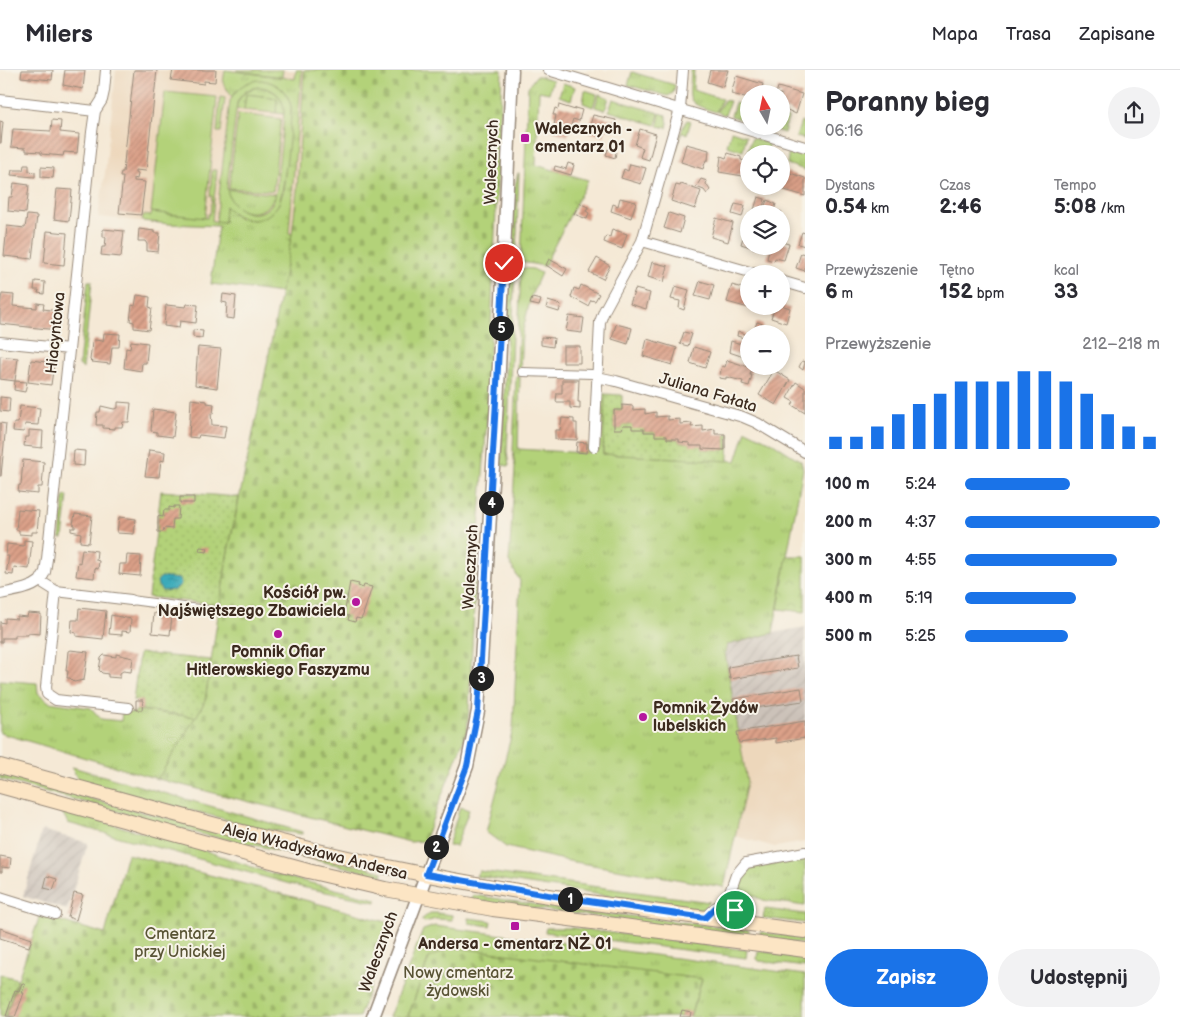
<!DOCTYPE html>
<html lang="pl">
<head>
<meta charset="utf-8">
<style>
  :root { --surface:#fff; --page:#f2f2f3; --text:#2b2b33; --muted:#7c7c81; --line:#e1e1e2; --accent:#1a73e8 }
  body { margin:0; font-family:"Balsamiq Sans",sans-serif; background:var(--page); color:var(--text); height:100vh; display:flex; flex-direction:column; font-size:19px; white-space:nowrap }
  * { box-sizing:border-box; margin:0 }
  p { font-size:16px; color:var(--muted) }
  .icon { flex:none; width:28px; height:28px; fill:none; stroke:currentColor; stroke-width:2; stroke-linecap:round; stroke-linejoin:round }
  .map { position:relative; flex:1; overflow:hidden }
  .sheet { display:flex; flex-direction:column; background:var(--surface); width:375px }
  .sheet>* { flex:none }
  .needle { width:32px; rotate:351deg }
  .controls { position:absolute; left:740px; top:15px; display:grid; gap:10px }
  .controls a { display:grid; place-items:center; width:50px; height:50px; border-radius:50%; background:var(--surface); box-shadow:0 2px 8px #0003; font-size:25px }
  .pin { position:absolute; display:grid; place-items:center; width:42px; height:42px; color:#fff; margin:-21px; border:2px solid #fff; border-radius:50%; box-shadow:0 1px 5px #0007 }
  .km { position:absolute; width:25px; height:25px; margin:-12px; border-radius:50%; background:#222; color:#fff; font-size:14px; line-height:25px; text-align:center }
  .round { display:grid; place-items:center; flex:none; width:52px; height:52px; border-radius:26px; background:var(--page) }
  .overview { display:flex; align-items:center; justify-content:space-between; height:85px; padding:0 20px }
  h1 { font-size:28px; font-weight:700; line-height:38px }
  .figures { display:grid; grid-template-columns:repeat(3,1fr); gap:8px; height:85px; padding:5px 20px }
  .figures div { display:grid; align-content:center }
  .figures b { font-size:21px; font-weight:700 }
  .figures small { font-size:14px; font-weight:400 }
  .figures p { font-size:14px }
  .chart { height:140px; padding:10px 20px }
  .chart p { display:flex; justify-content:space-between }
  .chart svg { width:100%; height:90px; margin-top:5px; stroke:var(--accent); stroke-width:6 }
  .button { display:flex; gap:10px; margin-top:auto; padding:10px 20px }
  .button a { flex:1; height:58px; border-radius:30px; background:var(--accent); color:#fff; font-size:20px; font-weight:700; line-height:58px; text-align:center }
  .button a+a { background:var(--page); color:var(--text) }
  ul { padding:0 20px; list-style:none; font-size:16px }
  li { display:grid; grid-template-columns:80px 60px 1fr; align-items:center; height:38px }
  li i { height:12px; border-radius:6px; background:var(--accent) }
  header { display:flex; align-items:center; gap:30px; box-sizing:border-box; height:70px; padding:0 25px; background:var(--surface); border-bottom:1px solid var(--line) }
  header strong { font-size:24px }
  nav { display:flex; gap:28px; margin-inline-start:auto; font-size:18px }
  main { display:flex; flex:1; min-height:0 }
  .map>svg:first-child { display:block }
  .built { fill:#edd7bb }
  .industrial { fill:url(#industrial-furrows) }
  .grass { fill:url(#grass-tufts); stroke:#777e4c }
  .cemetery { fill:url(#cemetery-stones); stroke:#777e4c }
  .park { fill:url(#park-crowns); stroke:#777e4c }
  .garden { fill:url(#garden-dots); stroke:#777e4c }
  .pitch { fill:#b3d279; stroke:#777e4c; fill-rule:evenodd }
  .water { fill:url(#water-ripples); stroke:#3b6a6c }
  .building { fill:url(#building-hatch) }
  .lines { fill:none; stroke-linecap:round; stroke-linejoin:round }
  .pedestrian-casing { stroke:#988a7a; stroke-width:10 }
  .minor-casing { stroke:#988a7a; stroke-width:12 }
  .tertiary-casing { stroke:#988a7a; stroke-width:15 }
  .secondary-casing { stroke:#988a7a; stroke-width:16 }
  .pedestrian { stroke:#fff; stroke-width:8 }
  .minor { stroke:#fff; stroke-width:10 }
  .tertiary { stroke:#fff; stroke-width:12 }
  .secondary { stroke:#fce5c4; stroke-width:14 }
  .route-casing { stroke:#fff; stroke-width:10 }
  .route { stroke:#1a73e8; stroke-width:6 }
  .poi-dot { fill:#b5179e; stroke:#f7f3e8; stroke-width:2 }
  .labels { text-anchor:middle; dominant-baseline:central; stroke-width:4; stroke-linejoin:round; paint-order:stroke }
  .poi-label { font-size:16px; font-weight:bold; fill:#3b2a1e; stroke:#f7f3e8; text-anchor:start }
  .street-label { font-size:16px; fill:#3b2a1e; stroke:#f7f3e8 }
  .park-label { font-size:16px; fill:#595435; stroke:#f7f3e8 }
</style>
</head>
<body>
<header>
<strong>Milers</strong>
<nav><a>Mapa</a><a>Trasa</a><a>Zapisane</a></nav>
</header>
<main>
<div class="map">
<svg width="805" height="947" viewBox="0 0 805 947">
  <defs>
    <pattern id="industrial-furrows" width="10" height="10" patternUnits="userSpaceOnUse" patternTransform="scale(1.25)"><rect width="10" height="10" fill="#ccc2b9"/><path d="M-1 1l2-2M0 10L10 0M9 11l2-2" fill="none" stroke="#b0a79f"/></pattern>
    <pattern id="grass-tufts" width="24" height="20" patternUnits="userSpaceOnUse" patternTransform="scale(1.25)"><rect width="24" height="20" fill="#b3d279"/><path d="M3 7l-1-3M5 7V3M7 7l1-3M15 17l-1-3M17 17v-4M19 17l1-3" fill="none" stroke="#9bb468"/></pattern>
    <pattern id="cemetery-stones" width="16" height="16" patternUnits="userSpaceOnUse" patternTransform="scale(1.25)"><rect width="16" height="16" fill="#b3d279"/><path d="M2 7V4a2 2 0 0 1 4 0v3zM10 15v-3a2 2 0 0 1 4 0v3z" fill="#9bb468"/></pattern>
    <pattern id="park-crowns" width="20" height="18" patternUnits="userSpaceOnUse" patternTransform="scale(1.25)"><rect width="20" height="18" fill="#b3d279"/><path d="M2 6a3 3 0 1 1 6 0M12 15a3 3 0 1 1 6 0" fill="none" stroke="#9bb468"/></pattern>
    <pattern id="garden-dots" width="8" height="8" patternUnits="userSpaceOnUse" patternTransform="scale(1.25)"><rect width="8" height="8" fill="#b3d279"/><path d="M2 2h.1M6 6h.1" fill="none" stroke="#9bb468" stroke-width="1.8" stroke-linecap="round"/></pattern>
    <pattern id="water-ripples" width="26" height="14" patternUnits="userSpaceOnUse" patternTransform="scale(1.25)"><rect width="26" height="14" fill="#3baab9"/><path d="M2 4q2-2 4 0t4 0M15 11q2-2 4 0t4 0" fill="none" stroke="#338b96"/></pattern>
    <pattern id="building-hatch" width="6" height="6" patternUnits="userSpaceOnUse" patternTransform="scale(1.25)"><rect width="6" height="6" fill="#dca189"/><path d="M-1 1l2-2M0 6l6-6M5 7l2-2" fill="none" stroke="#b4836f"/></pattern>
  </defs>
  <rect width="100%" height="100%" fill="#f7f3e8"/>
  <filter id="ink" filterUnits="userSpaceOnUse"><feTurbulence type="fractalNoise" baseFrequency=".02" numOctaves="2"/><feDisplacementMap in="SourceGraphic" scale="10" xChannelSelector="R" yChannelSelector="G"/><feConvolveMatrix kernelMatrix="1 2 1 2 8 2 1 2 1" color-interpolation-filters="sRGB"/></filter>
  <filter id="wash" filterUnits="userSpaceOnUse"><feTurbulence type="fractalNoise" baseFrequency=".0096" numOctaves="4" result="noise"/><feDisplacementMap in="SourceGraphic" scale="20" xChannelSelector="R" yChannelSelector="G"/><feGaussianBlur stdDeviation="1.12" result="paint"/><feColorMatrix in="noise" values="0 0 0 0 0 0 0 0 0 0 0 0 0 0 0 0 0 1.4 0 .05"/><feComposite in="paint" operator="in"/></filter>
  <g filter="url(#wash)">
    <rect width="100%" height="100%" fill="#f5e9d6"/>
    <!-- built -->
    <path class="built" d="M116 0H304L297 120 292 164 218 156 169 154 98 147 105 103Z
      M805 651V772L775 777 735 766 747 712 737 662Z"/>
    <!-- industrial -->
    <path class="industrial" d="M805 557V651L737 662 725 583 727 575 773 563Z
      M42 760 88 773 67 840 23 826Z"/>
    <!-- grass -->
    <path class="grass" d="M225 0 295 9 296 0H302L289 163 292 164 281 223 211 214 218 156 169 154 142 151 143 145 151 146 152 142 207 148 208 144H210L212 126H210L212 100H217L212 151 224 152 225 135 233 144 239 148 254 150 268 145 278 135 283 122 291 43C292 9 249 0 232 27L223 13Z
      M691 0H694L693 20 722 29 716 42C683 32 690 31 691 0Z
      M632 2 675 15 673 23 668 26 628 15Z
      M536 6H539L553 10 549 23 539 21 536 95 588 110 544 196 521 192 528 17Z
      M563 13 575 17 571 30 559 26Z
      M259 17C275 19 285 28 284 44L276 43 277 28 246 24 244 40 236 39C238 26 246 19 259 17Z
      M585 20 597 24 593 37 583 33Z
      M599 24 609 28 605 40 595 37Z
      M220 27 225 28 221 62H217Z
      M613 29 659 43 656 55 609 41Z
      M724 30 730 31 725 45 717 42Z
      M735 33 749 36V52L731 46Z
      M660 43 666 45 668 53 667 58 658 56Z
      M781 46 788 48 784 63 772 59 773 56H781Z
      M687 50 691 51 687 64 682 63 669 103 683 57Z
      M801 52 805 54V69L796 67Z
      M731 61 746 66 743 81 727 76Z
      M752 68 769 73 766 84 747 82Z
      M789 79 805 84V100L787 94Z
      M518 103H519L516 192H511L514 121Z
      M227 119 275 124C267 151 230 147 227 119Z
      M510 197H515L507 382 509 396 501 395Z
      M521 198 533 199 541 203 531 226 522 264 520 298H517Z
      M88 211H92L83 299 79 295Z
      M516 306 520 307 518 379 586 383 587 373V379L599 380 601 323 605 324 603 384 736 391 746 360 773 373 801 391 803 399 773 563 727 575 725 583 747 712 724 817 569 791 506 777 486 762 513 659 520 511 509 492 515 397 513 380Z
      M64 426H68L63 468H60Z
      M0 610 37 613 38 623 49 632 91 638 101 649 121 651 122 642 135 643 136 640 196 647 158 709 0 663Z
      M72 697 302 762V764L263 759 78 711Z
      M0 703 118 736 383 802 382 806 259 776 200 764 0 709Z
      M460 737 469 740 456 776H448Z
      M64 741 198 778 266 802 376 829V832L301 817 68 753 62 742Z
      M805 788V836L763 830 746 823 738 822 741 806 750 798Z
      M479 801 710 832 701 840 476 806Z
      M473 825 589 843 621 845 749 860 748 867 472 830Z
      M765 839 805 844V853L763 848Z
      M430 843H437L452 845V850L436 849 425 852 421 850Z
      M468 848 491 851 490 856 469 853Z
      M435 856 805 905V947H690L702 909 429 888 408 947H389L423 860Z
      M546 858H573L747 880 746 888 545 862Z
      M760 862 805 868V874L759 868Z
      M758 881 805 887V897L759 891 757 889Z"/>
    <!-- cemetery -->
    <path class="cemetery" d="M304 0H502L487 348 475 515 469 639 467 661 424 771 410 772 158 709 205 631 227 486 260 330 292 164 297 120Z
      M127 784 264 819 394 854 359 947H5L40 845 105 864Z
      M451 877 702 909 690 947H408L429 888Z"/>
    <!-- park -->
    <path class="park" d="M237 0H283L282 7 237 1Z
      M787 486H805V542L778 539Z"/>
    <!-- garden -->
    <path class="garden" d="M605 324 622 325V340H614V359H622L623 355H632L644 359V362H655L667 366V369H679V372L690 373 702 376V379L725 380V364H729L728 391 603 384Z
      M161 421 239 427 227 486 220 535 148 527Z
      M139 583 211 590 205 631 196 647 142 640V630L133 631Z
      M0 904 17 909 5 947H0Z"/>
    <!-- pitch -->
    <path class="pitch" d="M261 10C277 12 287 21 291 36 292 50 284 125 278 135 272 144 262 150 252 150 240 149 233 144 225 136L224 152 216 151 230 31C236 18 247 10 261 10ZM259 17C274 18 284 27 284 42 283 61 280 81 278 100 277 108 277 119 275 127 266 154 229 145 227 117L237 33C241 23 248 18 259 17Z
      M165 22 217 27 205 148 151 142Z
      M246 24 277 28 276 43 244 40Z
      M238 44 281 49 273 121 229 118Z"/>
    <!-- water -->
    <path class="water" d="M161 507 180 509 181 514 175 520 162 521 158 516 157 511Z"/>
    <g id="blocks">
      <!-- building -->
      <path class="building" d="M22 0H53L52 10 21 7Z
        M65 0H85L83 19 63 15Z
        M134 0H157L146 101 135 100V103L138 104 137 109 134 108V111L145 112 141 145 119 143 123 107H120L121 102H123Z
        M173 0H216L215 12 204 11V14L171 10Z
        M710 0H728L723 17 707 12Z
        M736 6 763 14 760 24H749V28L731 24Z
        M778 17 802 24 796 44 781 37V24H776Z
        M559 35 575 40V38L582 40 579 51 573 49 568 66 553 61 556 45H553L555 38 558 39Z
        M593 45 616 50 613 61 606 59 604 66 588 62Z
        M52 50 61 51 60 62 79 64 77 83 64 82 63 86 41 84V82L26 81V78L11 77 13 59 51 61Z
        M0 51 3 52 1 73H0Z
        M640 59 656 64 649 90 640 87 643 78 635 75Z
        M686 74 709 80 708 90H706L703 99 681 92Z
        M608 79 616 82 615 88 606 85Z
        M728 83 741 87V90L749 92V107L719 102 721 86 726 88Z
        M568 93 574 95 571 105 554 100 555 96 566 99Z
        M630 94 646 98 641 114 621 108 624 99 628 101Z
        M24 95H29V101L35 102V107L11 105 12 100H23Z
        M41 97 54 98 53 108 41 107Z
        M787 102 805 108V126L781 119Z
        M701 109 707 111 706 114 710 120 707 124 704 120 696 117Z
        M14 113 29 115 26 143 8 141 9 127H12Z
        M681 114 701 121 695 139 671 131 676 115 680 116Z
        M762 116H769L767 122 761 121Z
        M57 119 72 120 69 151 54 149Z
        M758 127 765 129 762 142 754 140Z
        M620 128 636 132 631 148 611 141 613 134 618 136Z
        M767 130 776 134 774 140 782 142 781 144H771L763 141Z
        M579 133 588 137 586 141 589 143 587 149 574 144Z
        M735 134 745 136 742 147 732 144Z
        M669 143 684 148 680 163 664 158Z
        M27 145 37 146 32 189 4 186 7 156 25 158Z
        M716 148 733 153 728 172 711 167Z
        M747 155 749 156V176H757L756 179 741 174Z
        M103 159 124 161 121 187 101 185 102 177H105L106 167H103Z
        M139 159 154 161V163H160L158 182 147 181V174L145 171H138Z
        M612 159 627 164 622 179 604 172 606 166 610 167Z
        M47 161 67 163 64 195 44 193Z
        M802 162 805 163V176L798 174Z
        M781 172 789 174 784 190 775 188 774 191 767 189 770 176H781Z
        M801 183 805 184V201L796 198Z
        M597 188 610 196 603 209 589 202Z
        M549 189 567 199 563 206 546 195Z
        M652 192 668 196 664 212 648 207Z
        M35 211 45 212 44 224 38 223 39 220H34Z
        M700 211 714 215 710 230 695 226Z
        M581 215 599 224 595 231 591 230 588 236 571 227 574 218 579 220Z
        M732 215 749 220V236H757L756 240 727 232Z
        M675 216 689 220 684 240 679 238 680 231 671 229Z
        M635 219 650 223 646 239 630 234Z
        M2 224 14 225 13 236 37 238V233L44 234 43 239 59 241 57 260 0 254V234Z
        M223 224 236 226 234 249 226 248 227 233 222 232Z
        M137 225 150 227 149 237 152 238 149 260 134 258V252L130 251 132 235 135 236Z
        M532 228 541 230 539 236 530 234Z
        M548 231 561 235 559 242 546 238Z
        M187 234 198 235 196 253 180 251 179 258 164 256 166 235 186 237Z
        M781 235 790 238 786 253 771 248 775 236Z
        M569 246 584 248 582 263 566 261Z
        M757 252 763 254 760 264H753Z
        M616 254 632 258 628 274 612 269Z
        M193 260 203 261 202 268 193 267Z
        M738 261 745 264 744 268 737 266Z
        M684 262 692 264 688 276 680 274Z
        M104 263 120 264 119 277H112L110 294 92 292 90 290 92 272 94 270 103 271Z
        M541 267 554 268 553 277 541 275Z
        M647 269 677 278 672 295 643 286Z
        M131 271 148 273 146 293H142L141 301 124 298 126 278 130 279Z
        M731 271 745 275 741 286 729 282Z
        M563 276H580V293H563Z
        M198 277 221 279 217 318 195 315Z
        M694 277 710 282 705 298 690 293Z
        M0 286 18 288 15 311 27 312 25 322 14 320 15 311 0 309Z
        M31 290 54 293 51 315 28 312Z
        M727 290 752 298 750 305H752L749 316 742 314 743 311 726 307V309L719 308 722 296 725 297Z
        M802 291 805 292 803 300 799 297Z
        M774 300 790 310 776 335 759 325Z
        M562 310H579L578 332H580V339L570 338V332H556L557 323H562Z
        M796 312 805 318V343L792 335 794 332 787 328Z
        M0 327 10 328 9 342 0 341Z
        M191 329 207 331V333L214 334 213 344 211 343 212 355 226 356 224 368 199 365 198 368 189 367Z
        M118 332 131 333 129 352H123L122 357H115V359L103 358V355H96L97 342H100L101 336 114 339 118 338Z
        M622 335 633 336V340L645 339V344L656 342V347L668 346V350L680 349V354L692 353 691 357 703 356V361L715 359V364H725V380L702 379V376H690V373L679 372V369H667V366H655V362H644V359H632V355H623L622 359H614V340H622Z
        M20 336 40 338 38 355 25 354 24 362 13 361 14 353H18Z
        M153 339 176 342 173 367 157 365V362L151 361Z
        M562 348 574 349V353H577V370L555 369V360H560Z
        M0 353 6 354 1 406H0Z
        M29 360 43 361 42 378 24 376 25 367H29Z
        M577 372 587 373 586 383 576 382Z
        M74 380 85 381 84 396 73 395Z
        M149 380 165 382 164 391 161 390 159 407 145 406Z
        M23 390 44 392 42 417H38V424L18 422 19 415H21Z
        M180 427H194V433H180Z
        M174 436H179L178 449H173L172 459 164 458 163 462H158V446L163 447 164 440H169V437L174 438Z
        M18 439 39 441 37 462H32V465L19 464V460H16Z
        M75 444 92 446 89 473 80 472 81 463 71 461V458H75V455L73 454Z
        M119 447 136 449 134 464 117 463Z
        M24 470 32 471 29 499 14 497 13 505 6 504 9 486H6L7 474 24 476Z
        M200 477 208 478 207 482 199 481Z
        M82 479 97 481 96 490 99 491 98 499 95 498 94 508 76 506 78 492 80 493Z
        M127 485 141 486 140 506 119 504 120 494H126Z
        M350 512 359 514 358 516 363 518 364 515 372 517 363 545 361 549 356 548 355 552 348 550 349 546 344 545Z
        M79 538 106 541 103 569 76 566V563L71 562 72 550H78Z
        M28 543 41 544 40 564 28 563V565H15V568H2V572H0V552L5 553V548L17 549V546L27 547Z
        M154 543 172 545 170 565 152 563Z
        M111 545 131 549 130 562 122 561V565L109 564Z
        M70 580 88 582 84 610 74 612 70 608H67L68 601H66L68 581Z
        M116 584 133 588 131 602 123 601 120 603V608L108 607V604L102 603 99 600 101 588 104 585 116 587Z
        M796 586 798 598 730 609 728 597Z
        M801 618 803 631 735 641 733 629Z
        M136 630H143L142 640H136Z
        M805 651V668L776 673V668L739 673 737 662Z
        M0 786 11 788 10 798 2 797V802H0Z
        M47 806 57 809 53 820 44 818Z
        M74 823 83 825 76 850 68 847Z
        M0 858 32 869 29 877 0 868Z
        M22 913 25 915 22 923H24L15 947 6 946 15 920 19 921Z
        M682 940 691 942 690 947H680Z"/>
    </g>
  </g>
  <g filter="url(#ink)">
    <use href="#blocks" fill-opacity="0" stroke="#988a7a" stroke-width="1"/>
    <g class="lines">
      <defs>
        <path id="pedestrian" d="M522 302 592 304
          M131 530 221 542"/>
        <path id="minor" d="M106 0 104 21 102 30 95 41 92 62 47 489 45 502 40 511 56 521 131 530
          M548 0 805 77
          M0 30 95 41
          M642 171 757 204
          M781 211 805 218
          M0 272 69 279
          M597 307 616 311 743 347 757 353 805 382
          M594 377 600 252 604 241 642 171 680 39 683 0
          M56 521 46 617 47 624 56 630 128 638
          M0 524C14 521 29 520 40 511
          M0 827 55 844
          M727 831 743 853
          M705 848 715 838 727 831 736 805 746 793 805 782"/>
        <path id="tertiary" d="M373 947 467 696 478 641 499 299 512 0"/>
        <path id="secondary" d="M0 696C129 731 258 769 388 797 526 826 666 843 805 861
          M0 716 308 801 385 819 493 839 805 880"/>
      </defs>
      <!-- pedestrian casing -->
      <use href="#pedestrian" class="pedestrian-casing"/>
      <!-- minor casing -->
      <use href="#minor" class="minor-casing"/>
      <!-- tertiary casing -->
      <use href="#tertiary" class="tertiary-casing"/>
      <!-- secondary casing -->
      <use href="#secondary" class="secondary-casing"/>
      <!-- pedestrian -->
      <use href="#pedestrian" class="pedestrian"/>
      <!-- minor -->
      <use href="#minor" class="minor"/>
      <!-- tertiary -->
      <use href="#tertiary" class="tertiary"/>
      <!-- secondary -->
      <use href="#secondary" class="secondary"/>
    </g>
  </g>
  <g class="lines" filter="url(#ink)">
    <defs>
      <path id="route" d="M504 193 478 641 467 696 426 804 548 825 705 848 715 838 727 831 735 840"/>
    </defs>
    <!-- route casing -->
    <use href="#route" class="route-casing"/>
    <!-- route -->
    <use href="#route" class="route"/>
  </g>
  <!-- markers -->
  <g class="poi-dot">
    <rect x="520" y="63" width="10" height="10" rx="2.5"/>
    <circle cx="356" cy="532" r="5"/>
    <circle cx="278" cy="564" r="5"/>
    <circle cx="643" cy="647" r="5"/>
    <rect x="510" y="851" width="10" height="10" rx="2.5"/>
  </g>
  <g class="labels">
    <!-- poi labels -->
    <g class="poi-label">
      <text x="535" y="59">Walecznych -<tspan x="535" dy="18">cmentarz 01</tspan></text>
      <text x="346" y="523" text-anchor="end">Kościół pw.<tspan x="346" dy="18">Najświętszego Zbawiciela</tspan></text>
      <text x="278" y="582" text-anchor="middle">Pomnik Ofiar<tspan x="278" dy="18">Hitlerowskiego Faszyzmu</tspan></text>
      <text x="653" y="638">Pomnik Żydów<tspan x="653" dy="18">lubelskich</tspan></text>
      <text x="515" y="874" text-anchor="middle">Andersa - cmentarz NŻ 01</text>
    </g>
    <!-- street labels -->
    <g class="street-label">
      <text transform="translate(492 92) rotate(-88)">Walecznych</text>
      <text transform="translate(56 263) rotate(-84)">Hiacyntowa</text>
      <text transform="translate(708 323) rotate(17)">Juliana Fałata</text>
      <text transform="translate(471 497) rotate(-87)">Walecznych</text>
      <text transform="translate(315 782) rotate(14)">Aleja Władysława Andersa</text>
      <text transform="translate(379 882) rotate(-70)">Walecznych</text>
    </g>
    <!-- park labels -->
    <g class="park-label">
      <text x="180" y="864">Cmentarz<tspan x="180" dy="18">przy Unickiej</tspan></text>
      <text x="458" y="903">Nowy cmentarz<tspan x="458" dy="18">żydowski</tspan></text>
    </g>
  </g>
</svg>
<div class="controls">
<a><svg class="needle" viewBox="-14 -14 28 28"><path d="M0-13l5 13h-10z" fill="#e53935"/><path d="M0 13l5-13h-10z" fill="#7c7c81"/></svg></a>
<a><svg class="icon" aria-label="locate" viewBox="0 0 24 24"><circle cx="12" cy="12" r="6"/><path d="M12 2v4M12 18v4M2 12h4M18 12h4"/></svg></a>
<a><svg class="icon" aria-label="layers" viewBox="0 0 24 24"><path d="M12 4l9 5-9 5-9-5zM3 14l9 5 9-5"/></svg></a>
<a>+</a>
<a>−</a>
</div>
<div class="pin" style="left:735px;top:840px;background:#1e9e55"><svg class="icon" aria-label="arrive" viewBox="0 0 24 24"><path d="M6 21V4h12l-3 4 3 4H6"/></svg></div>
<div class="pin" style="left:504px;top:193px;background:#d93025"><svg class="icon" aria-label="check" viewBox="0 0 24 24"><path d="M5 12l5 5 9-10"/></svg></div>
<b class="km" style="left:570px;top:829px">1</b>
<b class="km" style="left:436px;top:777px">2</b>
<b class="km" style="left:481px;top:608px">3</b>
<b class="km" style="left:491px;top:433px">4</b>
<b class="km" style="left:501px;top:258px">5</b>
</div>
<section class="sheet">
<div class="overview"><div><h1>Poranny bieg</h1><p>06:16</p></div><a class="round"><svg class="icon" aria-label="share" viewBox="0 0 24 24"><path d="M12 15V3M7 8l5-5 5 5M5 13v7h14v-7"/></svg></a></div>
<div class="figures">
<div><p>Dystans</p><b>0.54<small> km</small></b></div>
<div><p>Czas</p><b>2:46</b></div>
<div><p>Tempo</p><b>5:08<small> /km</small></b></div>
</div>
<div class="figures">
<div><p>Przewyższenie</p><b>6<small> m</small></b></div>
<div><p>Tętno</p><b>152<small> bpm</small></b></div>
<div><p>kcal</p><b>33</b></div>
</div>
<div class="chart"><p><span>Przewyższenie</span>212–218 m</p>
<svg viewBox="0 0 160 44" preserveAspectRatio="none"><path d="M5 44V38M15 44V38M25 44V33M35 44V27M45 44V22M55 44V17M65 44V11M75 44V11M85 44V11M95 44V6M105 44V6M115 44V11M125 44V17M135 44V27M145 44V33M155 44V38"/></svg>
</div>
<ul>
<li><b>100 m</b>5:24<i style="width:54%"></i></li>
<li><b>200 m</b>4:37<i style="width:100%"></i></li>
<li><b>300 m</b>4:55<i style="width:78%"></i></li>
<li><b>400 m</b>5:19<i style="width:57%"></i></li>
<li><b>500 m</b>5:25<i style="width:53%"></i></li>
</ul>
<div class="button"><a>Zapisz</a><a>Udostępnij</a></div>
</section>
</main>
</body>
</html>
